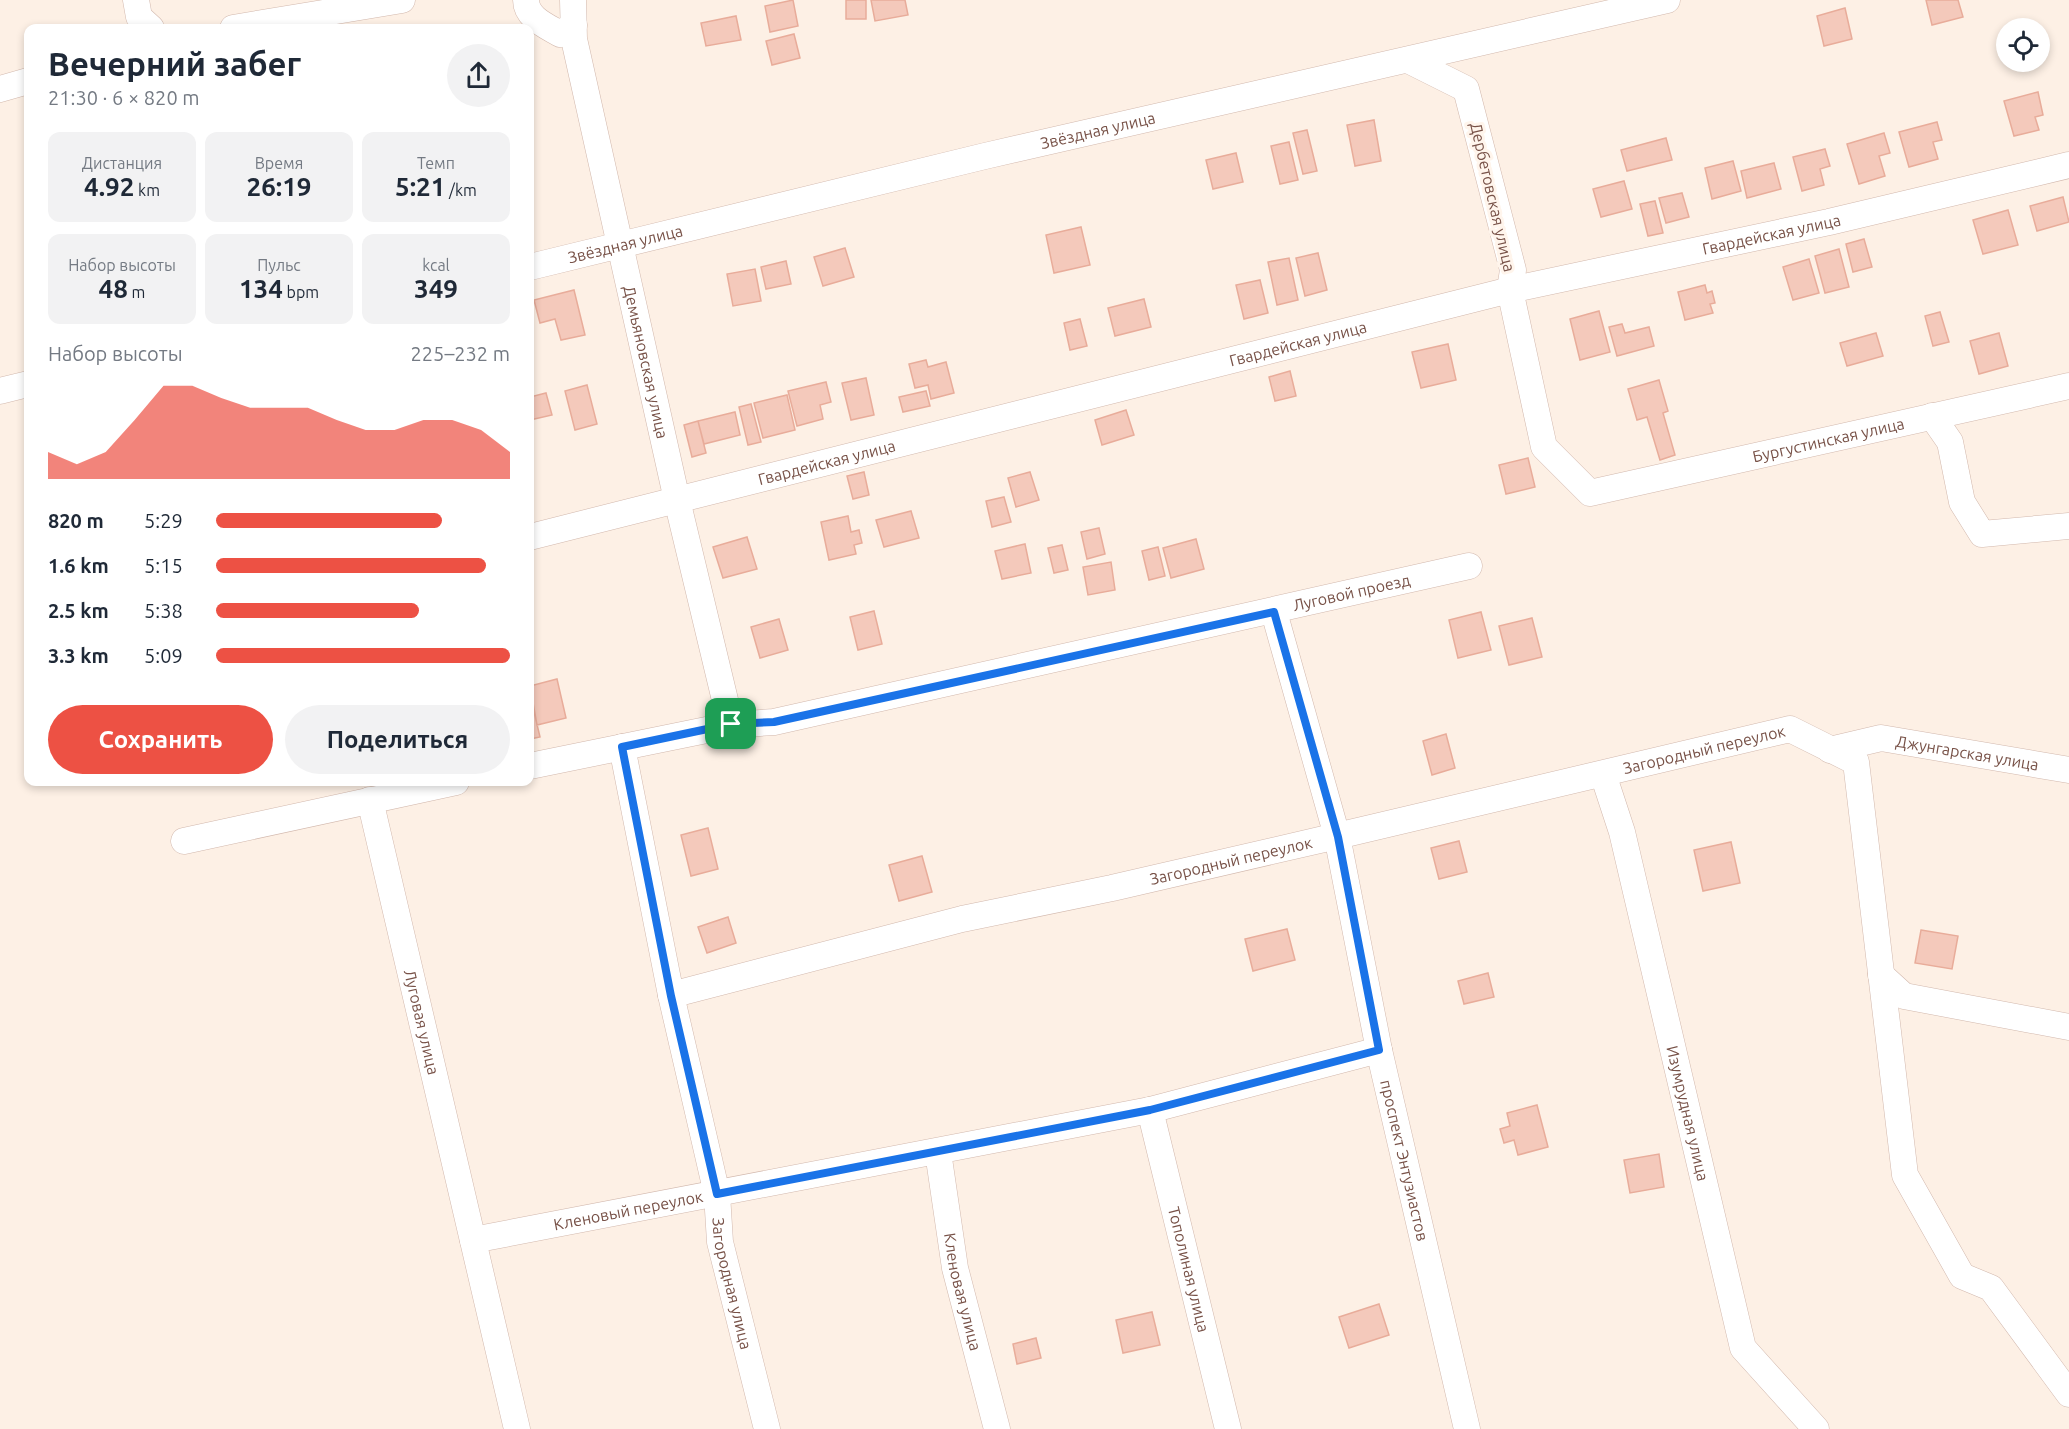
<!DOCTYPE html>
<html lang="ru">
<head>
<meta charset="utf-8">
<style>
  :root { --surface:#fff; --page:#f2f2f3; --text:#1f2937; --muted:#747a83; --accent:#ed5144 }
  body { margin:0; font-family:Ubuntu,sans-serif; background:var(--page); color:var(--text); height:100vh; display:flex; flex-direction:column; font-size:22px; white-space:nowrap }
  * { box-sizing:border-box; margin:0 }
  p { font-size:20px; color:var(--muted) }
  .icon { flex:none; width:33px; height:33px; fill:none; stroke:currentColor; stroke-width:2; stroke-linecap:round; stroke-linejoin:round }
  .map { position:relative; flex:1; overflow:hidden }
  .panel { position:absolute; left:24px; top:24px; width:510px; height:762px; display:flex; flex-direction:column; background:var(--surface); border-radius:12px; box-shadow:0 3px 9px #0003 }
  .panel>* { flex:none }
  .fabs { position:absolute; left:1996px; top:18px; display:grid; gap:12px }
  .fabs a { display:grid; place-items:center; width:54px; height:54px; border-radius:50%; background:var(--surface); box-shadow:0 3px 9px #0003; font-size:30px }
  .pin { position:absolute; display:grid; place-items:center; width:51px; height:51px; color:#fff; margin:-26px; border-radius:12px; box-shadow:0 3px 9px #0006 }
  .round { display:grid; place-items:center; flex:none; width:63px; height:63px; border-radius:32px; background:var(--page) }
  .head { display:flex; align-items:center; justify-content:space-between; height:102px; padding:0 24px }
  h1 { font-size:33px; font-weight:700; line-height:45px }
  .figures { display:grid; grid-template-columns:repeat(3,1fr); gap:9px; height:102px; padding:6px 24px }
  .figures div { display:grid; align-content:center; border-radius:12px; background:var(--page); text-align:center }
  .figures b { font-size:26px; font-weight:700 }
  .figures small { font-size:16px; font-weight:400 }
  .figures p { font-size:16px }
  .chart { height:168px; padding:12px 24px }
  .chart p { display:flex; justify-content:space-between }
  .chart svg { width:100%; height:108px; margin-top:6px; fill:var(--accent); opacity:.7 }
  .primary-button { display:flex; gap:12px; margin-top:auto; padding:12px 24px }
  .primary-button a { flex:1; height:69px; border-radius:36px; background:var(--accent); color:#fff; font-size:24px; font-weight:700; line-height:69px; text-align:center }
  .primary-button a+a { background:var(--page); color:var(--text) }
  ul { padding:0 24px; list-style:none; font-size:20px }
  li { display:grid; grid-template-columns:96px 72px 1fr; align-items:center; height:45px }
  li i { height:15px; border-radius:8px; background:var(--accent) }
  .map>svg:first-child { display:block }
  .building { fill:#f4c9bb; stroke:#e8ac9a; stroke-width:1.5 }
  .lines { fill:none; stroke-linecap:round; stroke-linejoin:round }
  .minor-casing { stroke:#d2b8ad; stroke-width:27 }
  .minor { stroke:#fff; stroke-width:26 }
  .route-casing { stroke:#fff; stroke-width:12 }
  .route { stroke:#1a73e8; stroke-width:8 }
  .labels { text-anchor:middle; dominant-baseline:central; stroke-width:6; stroke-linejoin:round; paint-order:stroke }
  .street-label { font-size:16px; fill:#785248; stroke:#fff5ec }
</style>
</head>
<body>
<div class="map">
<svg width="2069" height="1429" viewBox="0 0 2069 1429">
  <rect width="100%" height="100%" fill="#fdf0e5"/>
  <!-- building -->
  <path class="building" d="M793 0 798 26 770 32 765 6Z
    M846 0H866V19H846Z
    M871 0H905L908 15 875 21Z
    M1926 0H1958L1963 17 1932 25Z
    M1845 8 1852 39 1824 46 1817 16Z
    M736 16 741 40 706 46 701 23Z
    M794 34 800 58 772 65 766 41Z
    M2038 92 2043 115 2035 117 2039 130 2014 136 2004 101Z
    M1374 120 1381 161 1355 166 1347 125Z
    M1937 122 1942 140 1933 142 1938 159 1909 167 1899 132Z
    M1307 130 1317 171 1303 174 1293 133Z
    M1884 133 1890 153 1879 156 1885 176 1859 184 1847 144Z
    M1666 138 1672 160 1627 171 1621 150Z
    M1289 142 1298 180 1280 184 1271 146Z
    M1825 149 1830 166 1820 169 1824 185 1802 191 1793 157Z
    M1236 153 1243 182 1213 189 1206 160Z
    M1733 161 1741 191 1712 199 1705 168Z
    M1774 163 1781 189 1747 198 1741 171Z
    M1624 181 1632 209 1601 217 1593 189Z
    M1682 193 1689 217 1666 223 1659 198Z
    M2063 197 2069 222 2037 231 2030 206Z
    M1655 201 1663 233 1648 236 1640 204Z
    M2008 210 2018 245 1983 254 1973 220Z
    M1081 227 1090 265 1054 273 1046 235Z
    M1864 239 1872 267 1853 272 1846 244Z
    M845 248 854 277 823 286 814 257Z
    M1839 249 1849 287 1825 293 1815 256Z
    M1318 253 1327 290 1305 296 1296 258Z
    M1289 258 1298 300 1277 305 1268 262Z
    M1809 259 1819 293 1793 300 1783 267Z
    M786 261 791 284 766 289 761 267Z
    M755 269 761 301 733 306 727 274Z
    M1260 280 1268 313 1244 319 1236 285Z
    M1705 285 1707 293 1712 291 1715 303 1710 304 1713 313 1685 320 1678 292Z
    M574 290 585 335 561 340 555 319 540 323 534 300Z
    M1144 299 1151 327 1115 336 1108 308Z
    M1599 311 1610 352 1580 360 1570 319Z
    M1940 312 1949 342 1933 346 1925 316Z
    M1080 319 1087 346 1070 350 1064 323Z
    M1622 324 1625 333 1649 327 1654 346 1617 356 1609 327Z
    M1876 333 1883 356 1847 366 1840 343Z
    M1999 333 2008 366 1979 374 1970 341Z
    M1448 344 1456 380 1421 388 1412 352Z
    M926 360 928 367 946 362 954 393 931 399 928 385 915 388 909 364Z
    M1290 371 1296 396 1275 401 1269 377Z
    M866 378 874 415 851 420 842 383Z
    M1659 380 1668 411 1663 413 1675 455 1660 460 1647 417 1637 420 1628 389Z
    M826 382 831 402 820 405 823 419 797 426 788 391Z
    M587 385 597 424 575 430 565 391Z
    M926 391 930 406 903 412 899 397Z
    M546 393 552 415 530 420V397Z
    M787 395 795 430 763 438 754 403Z
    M751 404 761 442 748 445 739 407Z
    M1126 410 1134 435 1102 445 1095 420Z
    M735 412 740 435 704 444 698 421Z
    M698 421 706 453 692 457 684 425Z
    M1528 458 1535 487 1506 494 1499 465Z
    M864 472 869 495 853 499 847 476Z
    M1030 472 1039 500 1016 507 1008 478Z
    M1004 497 1011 522 992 527 986 501Z
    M911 511 919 538 884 547 876 520Z
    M848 516 851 532 859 530 862 543 854 545 856 554 829 560 821 522Z
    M1099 528 1105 554 1087 559 1081 532Z
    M747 537 757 569 723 578 713 547Z
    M1196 539 1204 569 1171 578 1163 548Z
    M1025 544 1031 573 1002 579 995 551Z
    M1062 545 1068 570 1054 573 1048 548Z
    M1158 547 1165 576 1149 580 1142 551Z
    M1111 562 1115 590 1088 595 1083 567Z
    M874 611 882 644 858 650 850 617Z
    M1481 612 1491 650 1458 658 1449 620Z
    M1532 618 1542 657 1509 665 1499 626Z
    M779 619 788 650 760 658 751 627Z
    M557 679 566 718 537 725 530 686Z
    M530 695 540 737 530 739Z
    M1446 734 1455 768 1432 775 1423 741Z
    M708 828 718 869 691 876 681 835Z
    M1459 841 1467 872 1439 879 1431 848Z
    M1731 842 1740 883 1703 891 1694 850Z
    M922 856 932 892 899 901 889 865Z
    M728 917 736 943 707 953 698 927Z
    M1287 929 1295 960 1253 971 1245 939Z
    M1921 930 1958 936 1952 969 1915 963Z
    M1488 973 1494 997 1464 1004 1458 981Z
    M1537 1105 1548 1147 1518 1155 1514 1140 1504 1143 1500 1129 1510 1126 1507 1113Z
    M1659 1154 1664 1187 1630 1193 1624 1160Z
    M1379 1304 1389 1335 1349 1348 1339 1317Z
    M1152 1312 1160 1345 1123 1353 1116 1320Z
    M1036 1338 1041 1358 1017 1364 1013 1344Z"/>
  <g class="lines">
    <defs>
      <g id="minor">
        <path d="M136 0 139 17 151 28"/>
        <path d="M526 0C526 18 547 26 560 34L574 25"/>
        <path id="s1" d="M573 0 574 39 677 500 731 725"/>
        <path d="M233 28 402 0"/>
        <path id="s2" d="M1408 60 1466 89 1513 270 1510 290 1544 447 1590 493 2069 386"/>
        <path d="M0 89 28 81"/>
        <path id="s3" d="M530 267 985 156 1667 0"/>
        <path d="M0 391 28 384"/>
        <path d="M1932 416 1950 442 1962 502 1982 534 2069 526"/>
        <path id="s4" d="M530 537 1510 290 1829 222 2069 165"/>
        <path id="s5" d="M1274 612 1337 836 1379 1050 1467 1429"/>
        <path id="s6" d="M622 747 671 995 717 1194 720 1242 767 1429"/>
        <path id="s7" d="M1830 750 1881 738 2069 770"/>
        <path id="s8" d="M530 766 731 725 774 722 1469 566"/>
        <path id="s9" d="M1603 774 1622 832 1743 1348 1816 1429"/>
        <path id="s10" d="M370 800 517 1429"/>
        <path d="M184 841 456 782"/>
        <path d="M1881 975 1904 996 2069 1027"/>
        <path id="s11" d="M671 995 962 919 1112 888 1337 836 1790 729 1856 762 1905 1175 1962 1276 1991 1288 2069 1394"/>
        <path id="s12" d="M1150 1110 1228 1429"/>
        <path id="s13" d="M938 1152 955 1268 997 1429"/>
        <path id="s14" d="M473 1240 1150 1110 1379 1050"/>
      </g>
    </defs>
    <!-- minor casing -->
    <use href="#minor" class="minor-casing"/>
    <!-- minor -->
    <use href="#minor" class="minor"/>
  </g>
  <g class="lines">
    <defs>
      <path id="route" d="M1274 612 1338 837 1379 1050 1150 1110 717 1194 671 996 622 747 731 724 774 722Z"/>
    </defs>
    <!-- route casing -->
    <use href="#route" class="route-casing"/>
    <!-- route -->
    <use href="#route" class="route"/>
  </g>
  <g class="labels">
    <!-- street labels -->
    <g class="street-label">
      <text stroke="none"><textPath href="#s3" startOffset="584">Звёздная улица</textPath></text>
      <text transform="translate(1493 197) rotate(77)">Дербетовская улица</text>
      <text stroke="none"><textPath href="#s4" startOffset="1278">Гвардейская улица</textPath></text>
      <text stroke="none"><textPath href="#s3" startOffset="98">Звёздная улица</textPath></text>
      <text stroke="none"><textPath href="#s4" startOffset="792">Гвардейская улица</textPath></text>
      <text stroke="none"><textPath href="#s1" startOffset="370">Демьяновская улица</textPath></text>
      <text stroke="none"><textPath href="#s2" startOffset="742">Бургустинская улица</textPath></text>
      <text stroke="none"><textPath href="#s4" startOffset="306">Гвардейская улица</textPath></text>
      <text stroke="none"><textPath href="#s8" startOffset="840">Луговой проезд</textPath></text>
      <text stroke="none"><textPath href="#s11" startOffset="1062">Загородный переулок</textPath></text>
      <text stroke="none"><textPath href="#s7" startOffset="140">Джунгарская улица</textPath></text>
      <text stroke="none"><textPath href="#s11" startOffset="576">Загородный переулок</textPath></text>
      <text stroke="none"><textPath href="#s10" startOffset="228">Луговая улица</textPath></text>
      <text stroke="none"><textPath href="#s9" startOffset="350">Изумрудная улица</textPath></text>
      <text stroke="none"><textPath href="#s5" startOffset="564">проспект Энтузиастов</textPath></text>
      <text stroke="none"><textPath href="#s14" startOffset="158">Кленовый переулок</textPath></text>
      <text stroke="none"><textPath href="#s12" startOffset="164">Тополиная улица</textPath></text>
      <text stroke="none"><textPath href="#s6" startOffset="548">Загородная улица</textPath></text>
      <text stroke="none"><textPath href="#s13" startOffset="142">Кленовая улица</textPath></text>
    </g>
  </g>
</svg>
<div class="fabs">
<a><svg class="icon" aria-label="locate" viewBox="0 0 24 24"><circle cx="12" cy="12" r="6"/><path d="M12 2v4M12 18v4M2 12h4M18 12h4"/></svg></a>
</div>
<div class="pin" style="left:731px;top:724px;background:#1e9e55"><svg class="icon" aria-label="arrive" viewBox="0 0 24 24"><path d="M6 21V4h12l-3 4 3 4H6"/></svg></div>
<section class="panel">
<div class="head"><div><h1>Вечерний забег</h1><p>21:30 · 6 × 820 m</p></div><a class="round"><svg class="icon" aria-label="share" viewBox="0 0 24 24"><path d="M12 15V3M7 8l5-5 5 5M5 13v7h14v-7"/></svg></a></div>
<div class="figures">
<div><p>Дистанция</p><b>4.92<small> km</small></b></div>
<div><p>Время</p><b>26:19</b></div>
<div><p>Темп</p><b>5:21<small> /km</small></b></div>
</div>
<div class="figures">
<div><p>Набор высоты</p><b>48<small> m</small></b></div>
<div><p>Пульс</p><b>134<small> bpm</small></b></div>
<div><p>kcal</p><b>349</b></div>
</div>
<div class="chart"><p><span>Набор высоты</span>225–232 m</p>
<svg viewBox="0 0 160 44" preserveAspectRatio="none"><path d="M0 44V33L10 38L20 33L30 20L40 6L50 6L60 11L70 15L80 15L90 15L100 20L110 24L120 24L130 20L140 20L150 24L160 33V44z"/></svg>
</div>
<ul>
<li><b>820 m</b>5:29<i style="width:77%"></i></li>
<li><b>1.6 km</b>5:15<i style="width:92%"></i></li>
<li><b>2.5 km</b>5:38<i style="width:69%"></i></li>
<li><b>3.3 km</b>5:09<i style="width:100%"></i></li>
</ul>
<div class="primary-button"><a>Сохранить</a><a>Поделиться</a></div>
</section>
</div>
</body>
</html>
